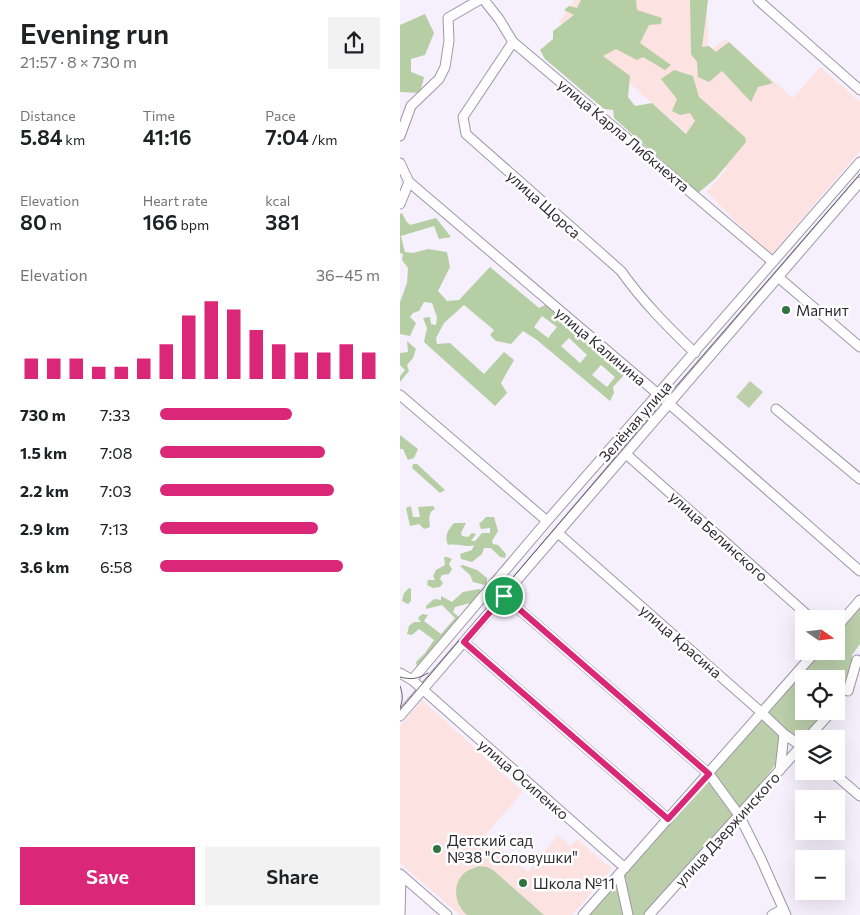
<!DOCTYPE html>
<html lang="en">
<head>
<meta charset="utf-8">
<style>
  :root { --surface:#fff; --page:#f2f2f2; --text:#202124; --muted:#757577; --accent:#db2777 }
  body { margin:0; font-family:Commissioner,sans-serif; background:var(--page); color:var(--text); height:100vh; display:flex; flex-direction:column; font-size:19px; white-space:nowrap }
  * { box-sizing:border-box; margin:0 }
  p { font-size:16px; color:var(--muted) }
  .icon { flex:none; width:28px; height:28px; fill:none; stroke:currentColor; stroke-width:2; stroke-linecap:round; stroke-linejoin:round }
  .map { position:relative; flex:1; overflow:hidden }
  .sheet { display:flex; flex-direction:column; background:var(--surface); width:400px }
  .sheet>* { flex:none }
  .needle { width:32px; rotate:104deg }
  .controls { position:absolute; left:395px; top:610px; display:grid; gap:10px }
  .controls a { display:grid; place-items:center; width:50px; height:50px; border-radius:0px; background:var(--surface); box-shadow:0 5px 20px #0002; font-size:25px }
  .pin { position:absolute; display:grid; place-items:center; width:42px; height:42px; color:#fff; margin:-21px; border:2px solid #fff; border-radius:50%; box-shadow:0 1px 5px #0007 }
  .round { display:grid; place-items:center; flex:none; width:52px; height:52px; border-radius:0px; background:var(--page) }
  .headline { display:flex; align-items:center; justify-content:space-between; height:85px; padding:0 20px }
  h1 { font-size:28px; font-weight:600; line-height:38px }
  .metrics { display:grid; grid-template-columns:repeat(3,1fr); gap:8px; height:85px; padding:5px 20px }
  .metrics div { display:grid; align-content:center }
  .metrics b { font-size:21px; font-weight:600 }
  .metrics small { font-size:14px; font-weight:400 }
  .metrics p { font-size:14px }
  .chart { height:140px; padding:10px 20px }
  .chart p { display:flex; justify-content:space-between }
  .chart svg { width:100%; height:90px; margin-top:5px; stroke:var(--accent); stroke-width:6 }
  .button { display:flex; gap:10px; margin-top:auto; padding:10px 20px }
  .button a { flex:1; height:58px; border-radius:0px; background:var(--accent); color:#fff; font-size:20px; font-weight:600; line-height:58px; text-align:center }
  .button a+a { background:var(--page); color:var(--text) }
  ul { padding:0 20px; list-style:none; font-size:16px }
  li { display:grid; grid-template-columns:80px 60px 1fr; align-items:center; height:38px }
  li i { height:12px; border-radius:6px; background:var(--accent) }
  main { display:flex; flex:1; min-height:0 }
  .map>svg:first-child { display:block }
  .education { fill:#fde2e2 }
  .green { fill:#bbcfab }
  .forest { fill:#b6cea3; fill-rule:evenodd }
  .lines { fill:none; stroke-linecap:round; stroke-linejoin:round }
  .minor-casing { stroke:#9f95a9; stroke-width:11 }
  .minor { stroke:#fff; stroke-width:9 }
  .tram { stroke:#635f68; stroke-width:1 }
  .route-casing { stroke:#fff; stroke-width:10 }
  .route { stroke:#db2777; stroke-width:6 }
  .poi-dot { fill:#2f743f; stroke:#fff; stroke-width:2 }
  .labels { text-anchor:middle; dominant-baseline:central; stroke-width:5; stroke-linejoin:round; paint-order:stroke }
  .street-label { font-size:15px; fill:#2e2a32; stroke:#fff }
  .poi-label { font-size:15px; fill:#2e2a32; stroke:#fff; text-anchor:start }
</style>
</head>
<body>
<main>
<section class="sheet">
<div class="headline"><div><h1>Evening run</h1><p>21:57 · 8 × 730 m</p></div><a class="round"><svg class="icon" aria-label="share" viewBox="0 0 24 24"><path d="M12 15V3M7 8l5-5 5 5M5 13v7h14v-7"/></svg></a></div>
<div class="metrics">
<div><p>Distance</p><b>5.84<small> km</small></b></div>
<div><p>Time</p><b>41:16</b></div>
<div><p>Pace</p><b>7:04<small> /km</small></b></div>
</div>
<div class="metrics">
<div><p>Elevation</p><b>80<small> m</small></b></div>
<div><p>Heart rate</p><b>166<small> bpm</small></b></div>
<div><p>kcal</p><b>381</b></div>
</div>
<div class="chart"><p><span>Elevation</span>36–45 m</p>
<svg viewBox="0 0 160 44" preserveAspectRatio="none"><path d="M5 44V34M15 44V34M25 44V34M35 44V38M45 44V38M55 44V34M65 44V27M75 44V13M85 44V6M95 44V10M105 44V20M115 44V27M125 44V31M135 44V31M145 44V27M155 44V31"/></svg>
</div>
<ul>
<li><b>730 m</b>7:33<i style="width:60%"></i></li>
<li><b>1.5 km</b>7:08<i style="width:75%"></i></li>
<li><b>2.2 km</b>7:03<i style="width:79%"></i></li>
<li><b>2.9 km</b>7:13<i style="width:72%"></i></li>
<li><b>3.6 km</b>6:58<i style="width:83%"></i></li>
</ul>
<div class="button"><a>Save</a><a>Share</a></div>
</section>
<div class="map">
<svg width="460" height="915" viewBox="0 0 460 915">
  <rect width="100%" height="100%" fill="#f6f0fd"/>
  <!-- education -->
  <path class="education" d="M174 0H307L308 52 325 39 393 98 420 67 460 102V151L370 256 307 192 327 168 159 22Z
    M22 700 123 792 85 835 128 872 158 835 171 846 177 839 212 869 172 915H60L0 863V726Z"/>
  <!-- green -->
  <path class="green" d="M350 381 363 392 349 408 336 397Z
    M460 608V644L452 655 453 668 443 684 447 692 436 704V679H404V711H430L402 743 389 734 367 714 422 651H436V635Z
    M363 718 380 736 378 761 364 780 363 783 248 915H232L221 878Z
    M79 866 87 867 93 870 144 915H67C54 904 51 882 67 871 70 869 75 868 79 866Z
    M217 881 225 915H188Z"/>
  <!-- forest -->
  <path class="forest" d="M181 0H236L237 10 262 18 261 24 249 25 240 43 271 65 265 70 243 57 237 60 216 49 203 56 230 76 228 97 235 106 252 103 286 134 295 121 290 113 280 115 272 111 277 99 261 79 274 70 293 76 299 97 345 137 346 142 315 179 298 193 214 118 213 110 204 109 145 59 140 50 153 39V31L174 15 164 10 169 6 177 8Z
    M290 0H308L302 47 309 46 316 52 329 42 373 83 358 87 351 102 322 71 309 82 298 77 297 62 291 54Z
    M25 14 34 33 25 55 11 59V72L24 77 20 93 0 92V25Z
    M2 213 6 221 10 225 36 218 51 237 39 239 34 226 1 236 5 252 13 253 28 249 47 252 50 267 38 291 47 301 59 300 90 267 139 308 149 303 227 368 224 375 213 387 214 393 210 401 137 340 123 331 111 344 96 341 90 335 94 330 64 305 44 323 36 338 37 344 50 343 84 374 104 352 114 360 101 383 107 393 95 406 24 342 27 328 23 318 30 317 31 324 36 325 37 317 32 303 24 302 19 311 13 313 10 317 16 323 10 336 0 334V302L7 283 8 268 2 260 3 254 0 253V214ZM142 316 157 327 148 338 134 327ZM169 338 187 355 180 363 161 346ZM201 365 215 377 207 387 192 375Z
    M7 341 16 349 13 358 7 365 9 371 0 382V376L5 370 0 365V353L8 352Z
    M0 435 18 449 14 458 8 460 3 449H0Z
    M13 464H17L45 490 40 493 12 468Z
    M11 506 13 517H20L18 507 33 506 35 509C28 512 29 519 30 527L24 529 19 524 10 526 6 508Z
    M86 517H94L98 531 92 541 93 544 98 545 106 554 105 558 100 557 91 548H84L82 554 72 562 61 559 60 554 72 550 74 545C66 548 58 543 48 545 44 536 48 530 54 523H66L61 533 62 536 68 537 72 533 76 534 71 541H75L82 533H90V528L81 529 79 524Z
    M44 557H47L52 559 49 564 52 569 49 574 42 575 40 579 43 583 40 587 33 588 27 585 28 580H35L33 576 36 570 45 565Z
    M63 565 77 570 87 578V583L85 585 73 582 70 575 60 566Z
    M9 588 11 589V601L8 604 2 601 4 593Z
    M79 589 84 592 83 596 75 597 74 602 55 607 53 612 59 617 57 625 18 671 16 662 25 653 34 640 19 629 12 635 7 634 9 626 14 622H21L18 618 22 614 28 615 24 621 41 634 55 618 42 605 26 609V606L34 599 41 600V596L52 602 63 592Z"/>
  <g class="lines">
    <defs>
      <path id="minor" d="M84 0 99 19 113 42 373 262
        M358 0 460 90
        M113 42 63 117 66 134 221 271C243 302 268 327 295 353
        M0 136 11 106 39 79 45 67 49 41 48 18 79 0
        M0 163 9 182 258 394 460 571
        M0 204 9 182
        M378 277 460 347
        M0 395 147 521
        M376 409 460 479
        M226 454 412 619
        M158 533 362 713 384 734 404 748
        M104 596 309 774 339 815 361 859 386 915
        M436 628 460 600
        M64 642 268 819
        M0 673 12 680 225 868
        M12 680 147 521 460 162
        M448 691 457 660
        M0 716 460 182
        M407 739 432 711
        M380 770 384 734
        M431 771 460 796
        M0 874 47 915
        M219 874 228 915
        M0 915 1 875
        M183 915 416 651
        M249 915 404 743
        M372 915 383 909"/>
    </defs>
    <!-- minor casing -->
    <use href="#minor" class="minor-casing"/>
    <!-- minor -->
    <use href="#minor" class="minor"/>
    <!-- tram -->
    <path class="tram" d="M0 677C11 680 18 679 28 673
      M0 686C3 694 3 701 0 708
      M0 710 259 406 460 174"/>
  </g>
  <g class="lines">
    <defs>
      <path id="route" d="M104 596 309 774 268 819 64 642Z"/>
    </defs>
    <!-- route casing -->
    <use href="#route" class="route-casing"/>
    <!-- route -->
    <use href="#route" class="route"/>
  </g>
  <!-- markers -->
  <g class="poi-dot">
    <circle cx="386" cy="310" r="5"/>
    <circle cx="37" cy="849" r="5"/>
    <circle cx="123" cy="883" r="5"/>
  </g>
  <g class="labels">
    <!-- street labels -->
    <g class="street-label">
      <text transform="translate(224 135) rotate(40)">улица Карла Либкнехта</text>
      <text transform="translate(144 204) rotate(42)">улица Щорса</text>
      <text transform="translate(201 346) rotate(40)">улица Калинина</text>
      <text transform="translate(235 421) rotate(-49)">Зелёная улица</text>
      <text transform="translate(319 536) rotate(42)">улица Белинского</text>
      <text transform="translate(281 641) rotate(41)">улица Красина</text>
      <text transform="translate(124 779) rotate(41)">улица Осипенко</text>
      <text transform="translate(327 829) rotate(-48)">улица Дзержинского</text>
    </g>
    <!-- poi labels -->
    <g class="poi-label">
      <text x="396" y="310">Магнит</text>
      <text x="47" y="840">Детский сад<tspan x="47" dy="17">№38 "Соловушки"</tspan></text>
      <text x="133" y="883">Школа №11</text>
    </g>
  </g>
</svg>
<div class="controls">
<a><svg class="needle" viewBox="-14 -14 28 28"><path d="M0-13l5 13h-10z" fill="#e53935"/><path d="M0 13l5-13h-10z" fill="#757577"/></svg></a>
<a><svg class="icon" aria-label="locate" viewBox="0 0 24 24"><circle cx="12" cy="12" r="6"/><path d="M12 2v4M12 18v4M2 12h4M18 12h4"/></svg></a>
<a><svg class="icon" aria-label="layers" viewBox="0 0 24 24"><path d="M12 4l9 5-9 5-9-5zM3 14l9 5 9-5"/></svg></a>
<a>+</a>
<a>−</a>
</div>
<div class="pin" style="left:104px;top:596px;background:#1e9e55"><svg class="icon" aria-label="arrive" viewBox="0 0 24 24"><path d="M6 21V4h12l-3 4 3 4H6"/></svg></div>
</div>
</main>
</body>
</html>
